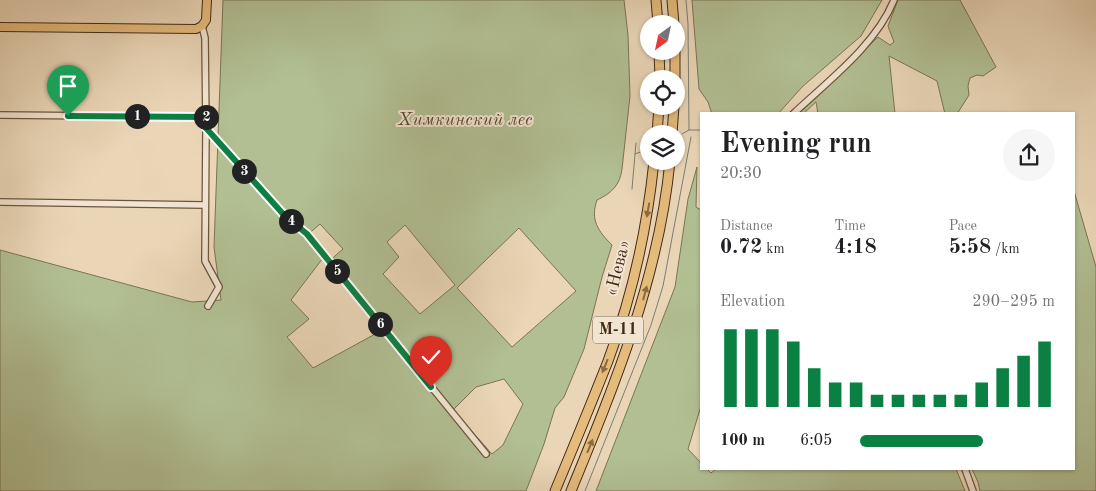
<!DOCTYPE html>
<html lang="en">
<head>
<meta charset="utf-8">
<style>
  :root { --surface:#fff; --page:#f6f6f6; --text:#202124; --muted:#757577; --accent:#0b8043 }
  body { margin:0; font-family:"Old Standard TT",serif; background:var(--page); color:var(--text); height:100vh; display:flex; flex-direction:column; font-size:19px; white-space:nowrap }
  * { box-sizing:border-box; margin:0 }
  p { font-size:16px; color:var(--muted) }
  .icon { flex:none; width:28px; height:28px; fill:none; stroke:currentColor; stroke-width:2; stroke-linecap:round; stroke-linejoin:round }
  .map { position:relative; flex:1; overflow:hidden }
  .sheet { position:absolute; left:700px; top:112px; width:375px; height:358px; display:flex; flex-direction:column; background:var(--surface); border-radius:0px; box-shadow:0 1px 4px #0004 }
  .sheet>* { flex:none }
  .needle { width:32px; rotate:213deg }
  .fabs { position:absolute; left:640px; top:15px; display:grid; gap:10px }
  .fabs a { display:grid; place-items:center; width:45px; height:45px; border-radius:50%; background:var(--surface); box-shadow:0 1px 4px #0004; font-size:25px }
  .pin { position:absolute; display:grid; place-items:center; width:42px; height:42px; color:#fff; margin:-51px -21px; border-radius:50% 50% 50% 0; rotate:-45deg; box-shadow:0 0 5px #0007 }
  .pin .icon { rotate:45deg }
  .km { position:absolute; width:25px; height:25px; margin:-12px; border-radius:50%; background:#222; color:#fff; font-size:14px; line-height:25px; text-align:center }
  .round { display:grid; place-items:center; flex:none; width:52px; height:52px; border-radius:26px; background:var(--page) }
  .head { display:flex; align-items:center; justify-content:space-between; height:85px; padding:0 20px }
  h1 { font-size:28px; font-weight:700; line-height:38px }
  .metrics { display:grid; grid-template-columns:repeat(3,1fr); gap:8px; height:85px; padding:5px 20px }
  .metrics div { display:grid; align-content:center }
  .metrics b { font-size:21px; font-weight:700 }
  .metrics small { font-size:14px; font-weight:400 }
  .metrics p { font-size:14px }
  .chart { height:140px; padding:10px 20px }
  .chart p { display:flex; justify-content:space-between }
  .chart svg { width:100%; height:90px; margin-top:5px; stroke:var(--accent); stroke-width:6 }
  ul { padding:0 20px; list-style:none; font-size:16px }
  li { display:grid; grid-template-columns:80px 60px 1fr; align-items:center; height:38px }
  li i { height:12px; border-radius:6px; background:var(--accent) }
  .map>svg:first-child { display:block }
  .green { fill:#b1bf93; stroke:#7a7455; fill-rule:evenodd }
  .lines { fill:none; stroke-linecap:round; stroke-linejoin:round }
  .stream { stroke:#797e79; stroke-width:1 }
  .minor-casing { stroke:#6c553f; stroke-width:8 }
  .major-casing { stroke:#422a17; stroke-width:10 }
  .highway-casing { stroke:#422a17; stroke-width:11 }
  .minor { stroke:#f1e4d0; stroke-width:5.5 }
  .major { stroke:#e5bb7c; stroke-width:8 }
  .highway { stroke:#e5bb7c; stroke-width:9 }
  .oneway { fill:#8b6b44 }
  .route-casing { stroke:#fff; stroke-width:10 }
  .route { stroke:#0b8043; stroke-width:6 }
  .labels { text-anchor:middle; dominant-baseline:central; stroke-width:4; stroke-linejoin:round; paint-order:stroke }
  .shield { fill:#f1e4d0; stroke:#76624e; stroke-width:1 }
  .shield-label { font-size:16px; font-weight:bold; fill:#422a17 }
  .park-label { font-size:18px; font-style:italic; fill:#584830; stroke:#f1e4d0 }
  .street-label { font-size:18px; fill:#422a17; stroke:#f1e4d0 }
</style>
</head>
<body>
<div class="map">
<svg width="1096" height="491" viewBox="0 0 1096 491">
  <rect width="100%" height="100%" fill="#ead6b7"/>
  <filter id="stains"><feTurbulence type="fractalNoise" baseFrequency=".004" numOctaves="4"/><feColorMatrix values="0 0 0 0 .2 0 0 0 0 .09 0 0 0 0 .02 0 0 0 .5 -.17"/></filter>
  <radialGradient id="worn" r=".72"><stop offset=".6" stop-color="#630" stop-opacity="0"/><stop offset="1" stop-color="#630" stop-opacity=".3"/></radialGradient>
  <!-- green -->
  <path class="green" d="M223 0H624L628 35 630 96 622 169C620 185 612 193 597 200 590 220 598 231 612 245L602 277 584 349 564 397 555 408 544 444 526 491H0V250L192 302 221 300 214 247ZM320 224 343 249 327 263 379 327 377 333 313 368 287 337 309 319 291 300 323 258 305 237ZM405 225 455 285 420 314 383 274 399 257 387 242ZM519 228 576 291 512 347 457 288ZM504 379 523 404 503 445 492 454 453 410 476 387Z
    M692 0H882L861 36 802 87 778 114H712L708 102 699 89Z
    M898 0H960L996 67 983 76 977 75 970 78 968 86 969 95 957 114H945L937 81 889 56 895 114H818L816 102 803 114H797L878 37 890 45 894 42 888 26Z
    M697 167 696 207 701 210V406L688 449 701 463V469H707L711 473 716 469H956L965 491H596L675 287 688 199Z
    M1074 191 1096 267V491H980L978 482 972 469H1074Z"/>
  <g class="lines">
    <!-- stream -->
    <path class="stream" d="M686 0 688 24 689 130
      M682 134 689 130H701
      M635 154 643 151
      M632 189 636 143
      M585 491 651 325 663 286 691 137"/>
    <defs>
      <path id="minor" d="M202 26 205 38 206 128 284 215 307 234 486 454
        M793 114C828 81 876 45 894 0
        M0 115 206 117
        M206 128 205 261 219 287 208 306
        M0 202 204 205
        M965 469 973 491"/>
      <path id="major" d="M0 27 196 29 202 26 206 20 207 0"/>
      <path id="highway" d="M656 0 658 24
        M672 0 674 24
        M659 51 660 79
        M675 79V51
        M657 134 659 106
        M672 134 674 106
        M555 491C573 448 591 404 608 361 632 297 647 229 654 161
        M571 491C615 384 659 277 670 161"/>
    </defs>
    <!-- minor casing -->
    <use href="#minor" class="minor-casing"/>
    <!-- major casing -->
    <use href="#major" class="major-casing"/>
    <!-- highway casing -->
    <use href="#highway" class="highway-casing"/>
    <!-- minor -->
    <use href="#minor" class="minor"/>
    <!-- major -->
    <use href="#major" class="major"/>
    <!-- highway -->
    <use href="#highway" class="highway"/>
  </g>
  <!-- one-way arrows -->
  <defs><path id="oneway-solid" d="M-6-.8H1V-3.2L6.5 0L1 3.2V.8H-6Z" transform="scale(1.25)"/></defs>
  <g class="oneway">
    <use href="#oneway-solid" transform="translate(648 210) rotate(100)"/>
    <use href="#oneway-solid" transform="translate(645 293) rotate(-75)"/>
    <use href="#oneway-solid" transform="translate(605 366) rotate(112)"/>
    <use href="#oneway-solid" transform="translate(590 446) rotate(-68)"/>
  </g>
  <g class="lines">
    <defs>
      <path id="route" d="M68 116 206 117V128L284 215 307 234 431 387"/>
    </defs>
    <!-- route casing -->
    <use href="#route" class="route-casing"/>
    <!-- route -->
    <use href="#route" class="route"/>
  </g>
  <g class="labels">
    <!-- shield labels -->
    <rect class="shield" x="593" y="316.5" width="50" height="27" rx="4"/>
    <g class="shield-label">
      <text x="618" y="330">М-11</text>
    </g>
    <!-- park labels -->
    <g class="park-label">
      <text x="465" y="120">Химкинский лес</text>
    </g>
    <!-- street labels -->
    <g class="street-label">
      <text transform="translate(618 268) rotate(-76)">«Нева»</text>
    </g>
  </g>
  <rect width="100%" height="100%" filter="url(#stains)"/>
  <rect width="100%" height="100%" fill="url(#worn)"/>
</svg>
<div class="fabs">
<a><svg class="needle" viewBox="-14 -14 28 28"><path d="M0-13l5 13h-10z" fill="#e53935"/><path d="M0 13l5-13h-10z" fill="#757577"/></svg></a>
<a><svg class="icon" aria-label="locate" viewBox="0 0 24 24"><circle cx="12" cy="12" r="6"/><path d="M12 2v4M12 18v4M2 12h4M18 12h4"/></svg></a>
<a><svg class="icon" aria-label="layers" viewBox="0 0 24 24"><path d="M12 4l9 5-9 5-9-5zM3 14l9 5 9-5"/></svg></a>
</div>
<div class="pin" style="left:68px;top:116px;background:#1e9e55"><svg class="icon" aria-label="arrive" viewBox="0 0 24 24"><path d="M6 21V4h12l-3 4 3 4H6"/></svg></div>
<div class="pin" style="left:431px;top:387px;background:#d93025"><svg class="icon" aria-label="check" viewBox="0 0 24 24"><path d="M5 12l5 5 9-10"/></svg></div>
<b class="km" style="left:137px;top:116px">1</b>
<b class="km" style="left:206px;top:117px">2</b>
<b class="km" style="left:244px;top:171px">3</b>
<b class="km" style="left:291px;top:221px">4</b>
<b class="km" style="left:337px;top:271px">5</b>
<b class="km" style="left:380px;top:324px">6</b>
<section class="sheet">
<div class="head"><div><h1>Evening run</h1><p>20:30</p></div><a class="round"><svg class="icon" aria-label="share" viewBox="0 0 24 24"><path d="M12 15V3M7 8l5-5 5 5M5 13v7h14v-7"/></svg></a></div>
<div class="metrics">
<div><p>Distance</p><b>0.72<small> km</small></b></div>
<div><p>Time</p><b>4:18</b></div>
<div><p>Pace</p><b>5:58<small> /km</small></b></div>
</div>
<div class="chart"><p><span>Elevation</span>290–295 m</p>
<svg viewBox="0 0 160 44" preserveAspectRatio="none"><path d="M5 44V6M15 44V6M25 44V6M35 44V12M45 44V25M55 44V32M65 44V32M75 44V38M85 44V38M95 44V38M105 44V38M115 44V38M125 44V32M135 44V25M145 44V19M155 44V12"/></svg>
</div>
<ul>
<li><b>100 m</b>6:05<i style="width:63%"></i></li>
</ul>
</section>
</div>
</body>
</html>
